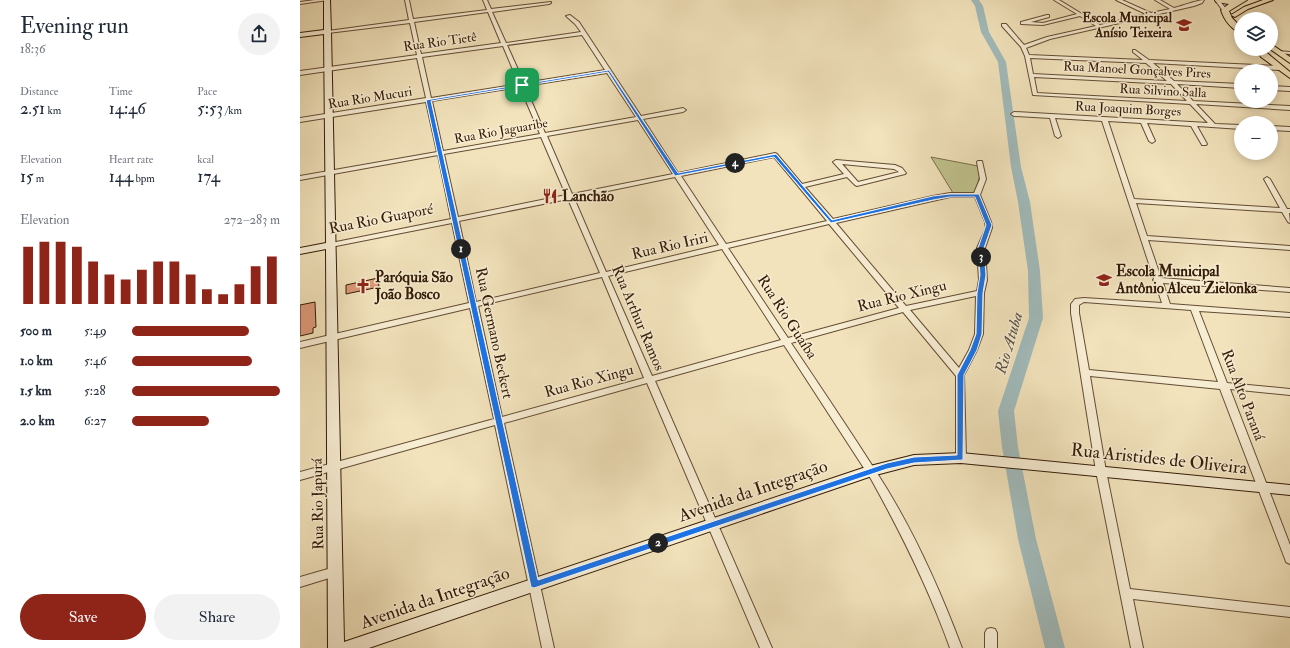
<!DOCTYPE html>
<html lang="en">
<head>
<meta charset="utf-8">
<style>
  :root { --surface:#fff; --page:#f2f2f3; --text:#1f2937; --muted:#747a83; --accent:#8f2418 }
  body { margin:0; font-family:"IM FELL Double Pica",serif; background:var(--page); color:var(--text); height:100vh; display:flex; flex-direction:column; font-size:15px; white-space:nowrap }
  * { box-sizing:border-box; margin:0 }
  p { font-size:13px; color:var(--muted) }
  .icon { flex:none; width:22px; height:22px; fill:none; stroke:currentColor; stroke-width:2; stroke-linecap:round; stroke-linejoin:round }
  .map { position:relative; flex:1; overflow:hidden }
  .sheet { display:flex; flex-direction:column; background:var(--surface); width:300px }
  .sheet>* { flex:none }
  .buttons { position:absolute; left:934px; top:12px; display:grid; gap:8px }
  .buttons a { display:grid; place-items:center; width:44px; height:44px; border-radius:50%; background:var(--surface); box-shadow:0 2px 10px #0003; font-size:20px }
  .pin { position:absolute; display:grid; place-items:center; width:34px; height:34px; color:#fff; margin:-17px; border-radius:8px; box-shadow:0 2px 6px #0006 }
  .km { position:absolute; width:20px; height:20px; margin:-10px; border-radius:50%; background:#222; color:#fff; font-size:11px; line-height:20px; text-align:center }
  .round { display:grid; place-items:center; flex:none; width:42px; height:42px; border-radius:21px; background:var(--page) }
  .overview { display:flex; align-items:center; justify-content:space-between; height:68px; padding:0 20px }
  h1 { font-size:22px; font-weight:600; line-height:30px }
  .metrics { display:grid; grid-template-columns:repeat(3,1fr); gap:6px; height:68px; padding:4px 20px }
  .metrics div { display:grid; align-content:center }
  .metrics b { font-size:17px; font-weight:600 }
  .metrics small { font-size:11px; font-weight:400 }
  .metrics p { font-size:11px }
  .chart { height:112px; padding:8px 20px }
  .chart p { display:flex; justify-content:space-between }
  .chart svg { width:100%; height:72px; margin-top:4px; stroke:var(--accent); stroke-width:6 }
  .button { display:flex; gap:8px; margin-top:auto; padding:8px 20px }
  .button a { flex:1; height:46px; border-radius:24px; background:var(--accent); color:#fff; font-size:16px; font-weight:600; line-height:46px; text-align:center }
  .button a+a { background:var(--page); color:var(--text) }
  ul { padding:0 20px; list-style:none; font-size:13px }
  li { display:grid; grid-template-columns:64px 48px 1fr; align-items:center; height:30px }
  li i { height:10px; border-radius:5px; background:var(--accent) }
  main { display:flex; flex:1; min-height:0 }
  .map>svg:first-child { display:block }
  .green { fill:#c0c28d; stroke:#7a6e4a }
  .lines { fill:none; stroke-linecap:round; stroke-linejoin:round }
  .river { fill:#a1bbbc; fill-rule:evenodd }
  .building { fill:#dd9a79; stroke:#341b06 }
  .street-casing { stroke:#644d34; stroke-width:2 }
  .secondary-casing { stroke:#341b06; stroke-width:2 }
  .primary-casing { stroke:#341b06; stroke-width:2 }
  .street { fill:#f7edd3; fill-rule:evenodd }
  .secondary { fill:#f7edd3; fill-rule:evenodd }
  .primary { fill:#f2e3bc; fill-rule:evenodd }
  .route { fill:#1a73e8; stroke:#fff; fill-rule:evenodd }
  .labels { text-anchor:middle; dominant-baseline:central; stroke-width:3; stroke-linejoin:round; paint-order:stroke }
  .far-poi-label { font-size:13px; font-weight:bold; fill:#341b06; stroke:#f7edd3; text-anchor:end }
  .far-street-label { font-size:13px; fill:#341b06; stroke:#f7edd3 }
  .poi-label { font-size:15px; font-weight:bold; fill:#341b06; stroke:#f7edd3; text-anchor:start }
  .street-label { font-size:15px; fill:#341b06; stroke:#f7edd3 }
  .water-label { font-size:16px; font-style:italic; fill:#5a5346; stroke:#f7edd3 }
  .near-street-label { font-size:18px; fill:#341b06; stroke:#f7edd3 }
</style>
</head>
<body>
<main>
<section class="sheet">
<div class="overview"><div><h1>Evening run</h1><p>18:36</p></div><a class="round"><svg class="icon" aria-label="share" viewBox="0 0 24 24"><path d="M12 15V3M7 8l5-5 5 5M5 13v7h14v-7"/></svg></a></div>
<div class="metrics">
<div><p>Distance</p><b>2.51<small> km</small></b></div>
<div><p>Time</p><b>14:46</b></div>
<div><p>Pace</p><b>5:53<small> /km</small></b></div>
</div>
<div class="metrics">
<div><p>Elevation</p><b>15<small> m</small></b></div>
<div><p>Heart rate</p><b>144<small> bpm</small></b></div>
<div><p>kcal</p><b>174</b></div>
</div>
<div class="chart"><p><span>Elevation</span>272–283 m</p>
<svg viewBox="0 0 160 44" preserveAspectRatio="none"><path d="M5 44V9M15 44V6M25 44V6M35 44V9M45 44V18M55 44V26M65 44V29M75 44V23M85 44V18M95 44V18M105 44V26M115 44V35M125 44V38M135 44V32M145 44V21M155 44V15"/></svg>
</div>
<ul>
<li><b>500 m</b>5:49<i style="width:79%"></i></li>
<li><b>1.0 km</b>5:46<i style="width:81%"></i></li>
<li><b>1.5 km</b>5:28<i style="width:100%"></i></li>
<li><b>2.0 km</b>6:27<i style="width:52%"></i></li>
</ul>
<div class="button"><a>Save</a><a>Share</a></div>
</section>
<div class="map">
<svg width="990" height="648" viewBox="0 0 990 648">
  <rect width="100%" height="100%" fill="#f2e3bc"/>
  <filter id="stains"><feTurbulence type="fractalNoise" baseFrequency=".005" numOctaves="4"/><feColorMatrix values="0 0 0 0 .2 0 0 0 0 .09 0 0 0 0 .02 0 0 0 .5 -.17"/></filter>
  <radialGradient id="worn" r=".72"><stop offset=".6" stop-color="#630" stop-opacity="0"/><stop offset="1" stop-color="#630" stop-opacity=".3"/></radialGradient>
  <!-- green -->
  <path class="green" d="M631 157 678 166 680 175 675 193H653Z"/>
  <g class="lines">
    <!-- river -->
    <path class="river" d="M671 0H679L683 6 689 32 706 62 721 167 730 202 740 271 743 318 714 411 718 447 736 539 765 648H745L718 539 702 447 698 411 729 318 728 271 718 202 711 167 698 62 681 32 675 6Z"/>
  </g>
  <!-- building -->
  <path class="building" d="M78 278 79 287 46 294V285Z
    M15 302 16 327 13 328V333L0 336V305Z"/>
  <g class="lines">
    <defs>
      <path id="street" d="M15 0H28L0 4V2Z
        M105 0H109L113 19 187 10 183 0H187L191 9 251 2V3L249 4 192 12 206 43 281 32 275 24 266 16 270 15 279 22 341 116 383 108 386 110 383 112 343 119 378 173 475 153 477 154 502 184 544 174 533 162 536 160 595 165 602 168 606 173 605 174 557 186 555 185 547 177 505 187 533 219 633 196 650 193H674L680 179 677 162 678 161H682L686 179 680 195 691 222 692 228 685 248 687 280 684 293 683 334 677 350 664 375 666 458 664 461 661 462 658 461 656 458V376L603 312 491 343C520 386 549 429 577 473 612 527 639 587 662 648H650C629 589 601 533 571 479L484 345 355 381 472 648H460L347 383 204 423 254 648H242L195 425 0 480V472L194 419 170 308 0 348V342L169 303 152 223 31 247 27 245 31 243 151 219 138 155 0 180V176L137 152 126 102 0 122V118L126 98 117 58 0 75V71L117 55 110 23 28 33 26 32 28 31 109 20ZM188 12 201 43 121 54 114 22ZM282 35 305 70 224 83 207 45ZM203 46 219 84 131 98 122 57ZM307 73 336 117 245 133 225 86ZM220 87 240 134 143 151 132 101ZM338 120 373 174 272 194 247 136ZM241 137 266 195 158 217 144 154ZM474 157 527 221 426 244 381 176ZM542 164 594 169 599 172 558 182ZM375 177 419 245 306 272 274 198ZM650 197H675L685 222 686 228 677 248 679 280 677 291 606 306 536 223ZM268 199 300 273 176 302 159 221ZM529 224 599 308 488 338 428 248ZM422 249 481 340 352 376 308 276ZM302 277 344 378 202 417 178 306ZM676 296 675 334 669 350 659 368 610 310Z
        M754 0H759L800 25 846 14 816 0H822L851 13 870 9 855 0H860L874 8C882 6 898 0 904 0L902 3 894 6 750 39 726 48 729 55 843 60 833 52V50H835L849 60 980 66 983 68 980 70 853 63 874 81 941 84V88L877 84 893 101 990 106V110L896 104 915 124 941 125V129L897 126 907 144 906 145H902L891 126 847 123 855 141 852 143 849 141 841 123 808 121 834 199 980 208 964 179 967 177 970 179 987 209H990V213H989L990 223 988 222 982 212 836 203 847 236 990 246V250L848 240 861 278 990 288V292L863 283 870 304 990 313V317L899 311 927 383 990 389V395L930 389 990 545V564L986 562 985 559 920 389 790 376 806 471 830 589 990 607V617L833 599 843 648H831L796 471 771 313V304L775 299 784 298 862 303 855 282 853 280 854 279 802 121 755 118 761 136 758 138 755 136 750 118 714 116 711 114 714 112 908 123 890 104 733 95 725 56 721 47 702 26V24H706L724 45 747 37 796 26 780 16 743 25 721 24V22L747 15H749V17L731 22 743 23 777 14ZM730 58 846 63 867 81 733 74ZM734 77 871 84 887 101 737 93ZM784 302 891 310 918 382 789 370 779 313V305Z
        M915 0H919L927 10V11H923Z
        M977 51 990 52V54L977 53Z
        M971 86 990 87V91L971 90Z
        M971 126 990 127V131L971 130Z
        M35 567 39 569 40 572 39 575 0 587V577Z
        M691 628 695 629 697 633V648H685V633L687 629Z"/>
      <path id="secondary" d="M24 0H30L31 32 44 642 566 467 614 455 661 453 990 485V495L661 463 614 465 572 476 69 648H28L26 249 0 254V248L26 243 24 34 0 37V33L24 30Z"/>
      <path id="primary" d="M915 0H947L929 11 932 18 941 27V33C932 30 924 20 921 10L929 4 916 2Z
        M963 0H973L948 9 935 17 931 15 944 7Z
        M971 44 990 57V63L970 49Z
        M956 49H964L967 53 990 72V78L961 57Z"/>
    </defs>
    <!-- street casing -->
    <use href="#street" class="street-casing"/>
    <!-- secondary casing -->
    <use href="#secondary" class="secondary-casing"/>
    <!-- primary casing -->
    <use href="#primary" class="primary-casing"/>
    <!-- street -->
    <use href="#street" class="street"/>
    <!-- secondary -->
    <use href="#secondary" class="secondary"/>
    <!-- primary -->
    <use href="#primary" class="primary"/>
  </g>
  <!-- route -->
  <path class="route" d="M309 70 378 173 476 154 532 220 633 196 650 194H679L692 225 684 248 686 275 683 293 682 334 677 350 664 375 663 460 614 463 587 469 234 588 231 587 126 100ZM308 72 375 176 474 157 531 223 633 200 650 197H675L686 225 678 248 680 275 677 293 676 334 670 350 657 375V455L614 457 587 463 238 580 131 101Z"/>
  <!-- icons -->
  <defs>
    <symbol id="school-bare" viewBox="-9 -9 18 18"><path d="M0-5L7-2L0 1L-7-2ZM-4 1L0 2.5L4 1V4Q0 6-4 4Z" fill="#8f2418" stroke="#f7edd3" stroke-width="2.5" paint-order="stroke"/></symbol>
    <symbol id="restaurant-bare" viewBox="-9 -9 18 18"><path d="M-5-6h1v4h1v-4h1v4h1v-4h1v5L-1.5 .5V6h-2V.5L-5-1ZM5-6V6H3V1.5H1.5Q1.5-4 5-6Z" fill="#8f2418" stroke="#f7edd3" stroke-width="2.5" paint-order="stroke"/></symbol>
    <symbol id="church-bare" viewBox="-9 -9 18 18"><path d="M-1.2-6h2.4v3.5h3.3v2.4h-3.3V6h-2.4V-.1h-3.3v-2.4h3.3Z" fill="#8f2418" stroke="#f7edd3" stroke-width="2.5" paint-order="stroke"/></symbol>
  </defs>
  <g fill-rule="evenodd">
    <use href="#school-bare" x="873" y="14" width="22" height="22"/>
    <use href="#restaurant-bare" x="239" y="185" width="22" height="22"/>
    <use href="#school-bare" x="793" y="269" width="22" height="22"/>
    <use href="#church-bare" x="52" y="275" width="22" height="22"/>
  </g>
  <g class="labels">
    <!-- far-poi labels -->
    <g class="far-poi-label">
      <text x="872" y="18">Escola Municipal<tspan x="872" dy="15">Anísio Teixeira</tspan></text>
    </g>
    <!-- far-street labels -->
    <g class="far-street-label">
      <text transform="translate(140 42) rotate(-8)">Rua Rio Tietê</text>
      <text transform="translate(837 70) rotate(3)">Rua Manoel Gonçalves Pires</text>
      <text transform="translate(863 91) rotate(3)">Rua Silvino Salla</text>
      <text transform="translate(70 98) rotate(-9)">Rua Rio Mucuri</text>
      <text transform="translate(828 109) rotate(3)">Rua Joaquim Borges</text>
      <text transform="translate(201 131) rotate(-10)">Rua Rio Jaguaribe</text>
    </g>
    <!-- poi labels -->
    <g class="poi-label">
      <text x="262" y="196">Lanchão</text>
      <text x="816" y="271">Escola Municipal<tspan x="816" dy="17">Antônio Alceu Zielonka</tspan></text>
      <text x="75" y="277">Paróquia São<tspan x="75" dy="17">João Bosco</tspan></text>
    </g>
    <!-- street labels -->
    <g class="street-label">
      <text transform="translate(81 219) rotate(-11)">Rua Rio Guaporé</text>
      <text transform="translate(370 246) rotate(-13)">Rua Rio Iriri</text>
      <text transform="translate(602 296) rotate(-14)">Rua Rio Xingu</text>
      <text transform="translate(487 317) rotate(57)">Rua Rio Guaíba</text>
      <text transform="translate(338 318) rotate(67)">Rua Arthur Ramos</text>
      <text transform="translate(194 333) rotate(78)">Rua Germano Beckert</text>
      <text transform="translate(289 381) rotate(-15)">Rua Rio Xingu</text>
      <text transform="translate(943 395) rotate(69)">Rua Alto Paraná</text>
      <text transform="translate(18 504) rotate(-91)">Rua Rio Japurá</text>
    </g>
    <!-- water labels -->
    <g class="water-label">
      <text transform="translate(709 343) rotate(-74)">Rio Atuba</text>
    </g>
    <!-- near-street labels -->
    <g class="near-street-label">
      <text transform="translate(859 459) rotate(6)">Rua Aristides de Oliveira</text>
      <text transform="translate(453 491) rotate(-19)">Avenida da Integração</text>
      <text transform="translate(135 598) rotate(-19)">Avenida da Integração</text>
    </g>
  </g>
  <rect width="100%" height="100%" filter="url(#stains)"/>
  <rect width="100%" height="100%" fill="url(#worn)"/>
</svg>
<div class="buttons">
<a><svg class="icon" aria-label="layers" viewBox="0 0 24 24"><path d="M12 4l9 5-9 5-9-5zM3 14l9 5 9-5"/></svg></a>
<a>+</a>
<a>−</a>
</div>
<div class="pin" style="left:222px;top:85px;background:#1e9e55"><svg class="icon" aria-label="arrive" viewBox="0 0 24 24"><path d="M6 21V4h12l-3 4 3 4H6"/></svg></div>
<b class="km" style="left:161px;top:249px">1</b>
<b class="km" style="left:358px;top:543px">2</b>
<b class="km" style="left:681px;top:257px">3</b>
<b class="km" style="left:435px;top:163px">4</b>
</div>
</main>
</body>
</html>
